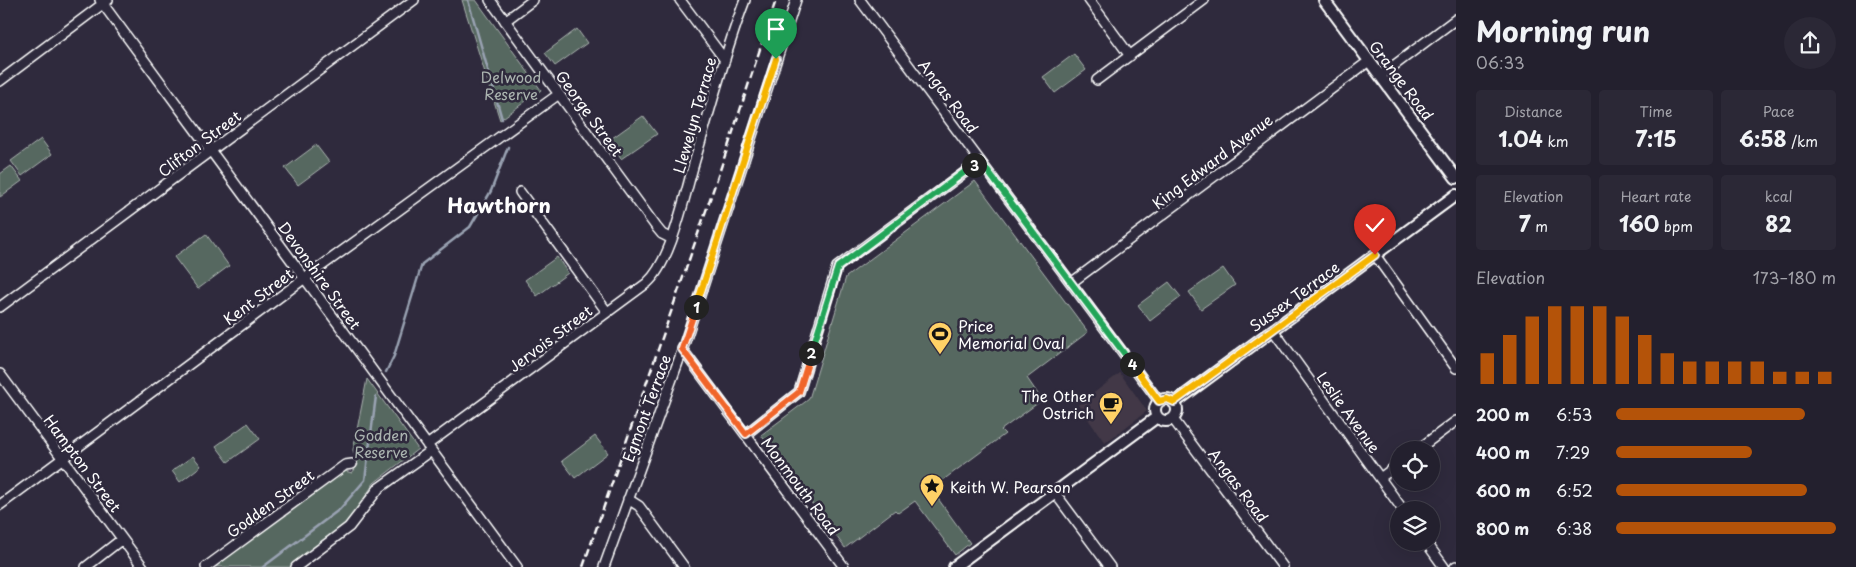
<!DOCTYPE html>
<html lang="en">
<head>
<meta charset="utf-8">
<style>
  :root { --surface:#23202e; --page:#2b2836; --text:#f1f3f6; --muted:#a3a3aa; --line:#403e4a; --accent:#b45309 }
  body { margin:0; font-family:"Playpen Sans",sans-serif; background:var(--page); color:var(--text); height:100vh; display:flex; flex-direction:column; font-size:19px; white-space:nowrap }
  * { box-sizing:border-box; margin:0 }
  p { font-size:16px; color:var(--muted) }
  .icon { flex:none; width:28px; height:28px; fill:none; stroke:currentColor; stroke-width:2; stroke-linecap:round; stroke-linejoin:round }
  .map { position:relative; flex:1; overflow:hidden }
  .sheet { display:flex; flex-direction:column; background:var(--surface); width:400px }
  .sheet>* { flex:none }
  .tools { position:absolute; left:1390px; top:441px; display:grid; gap:10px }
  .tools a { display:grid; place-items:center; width:50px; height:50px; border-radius:50%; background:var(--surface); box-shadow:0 5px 20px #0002,0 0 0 1px var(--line); font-size:25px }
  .pin { position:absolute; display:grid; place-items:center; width:42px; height:42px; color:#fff; margin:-51px -21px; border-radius:50% 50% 50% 0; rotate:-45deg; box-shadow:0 0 5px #0007 }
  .pin .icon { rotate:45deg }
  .km { position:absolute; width:25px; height:25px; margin:-12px; border-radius:50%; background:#222; color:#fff; font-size:14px; line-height:25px; text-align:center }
  .round { display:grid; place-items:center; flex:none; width:52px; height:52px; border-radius:26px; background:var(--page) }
  .summary { display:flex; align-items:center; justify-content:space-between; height:85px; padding:0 20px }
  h1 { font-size:28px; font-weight:700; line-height:38px }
  .metrics { display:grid; grid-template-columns:repeat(3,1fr); gap:8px; height:85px; padding:5px 20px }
  .metrics div { display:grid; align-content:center; border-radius:5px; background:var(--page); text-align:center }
  .metrics b { font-size:21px; font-weight:700 }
  .metrics small { font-size:14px; font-weight:400 }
  .metrics p { font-size:14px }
  .chart { height:140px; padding:10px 20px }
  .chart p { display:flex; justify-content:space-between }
  .chart svg { width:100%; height:90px; margin-top:5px; stroke:var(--accent); stroke-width:6 }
  ul { padding:0 20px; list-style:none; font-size:16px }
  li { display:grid; grid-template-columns:80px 60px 1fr; align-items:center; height:38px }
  li i { height:12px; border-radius:6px; background:var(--accent) }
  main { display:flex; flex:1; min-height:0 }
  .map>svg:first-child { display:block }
  .built { fill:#423946 }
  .green { fill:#576861; stroke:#abb4b0 }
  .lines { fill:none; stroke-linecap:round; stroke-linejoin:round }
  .stream { stroke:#9aa3b3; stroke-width:2.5 }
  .minor-casing { stroke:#fff; stroke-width:12 }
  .tertiary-casing { stroke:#fff; stroke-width:14 }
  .minor { stroke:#2f2a3d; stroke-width:9 }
  .tertiary { stroke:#2f2a3d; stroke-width:10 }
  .rail { stroke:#fff; stroke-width:2.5; stroke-dasharray:8 4; stroke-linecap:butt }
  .split-1-casing { stroke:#fff; stroke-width:10 }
  .split-2-casing { stroke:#fff; stroke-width:10 }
  .split-3-casing { stroke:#fff; stroke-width:10 }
  .split-4-casing { stroke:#fff; stroke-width:10 }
  .split-5-casing { stroke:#fff; stroke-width:10 }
  .split-1 { stroke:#f5b400; stroke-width:6 }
  .split-2 { stroke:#f0652b; stroke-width:6 }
  .split-3 { stroke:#22a559; stroke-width:6 }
  .split-4 { stroke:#22a559; stroke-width:6 }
  .split-5 { stroke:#f5b400; stroke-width:6 }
  .labels { text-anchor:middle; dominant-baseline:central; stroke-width:5; stroke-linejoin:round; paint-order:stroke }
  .park-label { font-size:15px; fill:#abb4b0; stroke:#2f2a3d }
  .street-label { font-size:15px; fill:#fff; stroke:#2f2a3d }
  .poi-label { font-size:15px; fill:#fff; stroke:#2f2a3d; text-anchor:start }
  .district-label { font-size:20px; font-weight:bold; fill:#fff; stroke:#2f2a3d }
</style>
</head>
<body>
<main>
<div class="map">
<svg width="1456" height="567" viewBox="0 0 1456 567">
  <rect width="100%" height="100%" fill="#2f2a3d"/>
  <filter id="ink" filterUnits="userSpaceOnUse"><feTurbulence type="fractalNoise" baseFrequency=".02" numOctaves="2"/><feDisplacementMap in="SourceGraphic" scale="10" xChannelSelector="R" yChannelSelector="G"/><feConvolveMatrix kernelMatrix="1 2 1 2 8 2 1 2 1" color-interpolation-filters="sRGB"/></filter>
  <g filter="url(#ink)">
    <!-- built -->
    <path class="built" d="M1120 373 1147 411 1105 443 1078 405Z"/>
    <!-- green -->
    <path class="green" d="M462 0H476L541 90 500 120Z
      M577 29 587 43 555 66 545 53Z
      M1074 54 1086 70 1055 93 1043 77Z
      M643 116 657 134 621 159 608 141Z
      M41 139 52 154 22 176 11 161Z
      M316 145 329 162 298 185 285 168Z
      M11 166 22 181 0 197V174Z
      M975 181 1088 332 1027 378 1042 400 1001 430 1005 434 931 489 970 543 955 555 915 501 898 513 895 510 845 548 761 435 809 399 846 277Z
      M206 234 229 266 198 289 174 257Z
      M557 257 568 273 537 296 525 280Z
      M1223 268 1235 285 1201 309 1189 292Z
      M1169 282 1181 297 1150 321 1138 305Z
      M367 379 418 449 374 483 346 526 290 567H214L345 471 352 473 358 465 353 450Z
      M248 423 260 439 228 462 216 446Z
      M595 436 608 453 575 478 562 461Z
      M193 456 201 466 180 482 172 471Z"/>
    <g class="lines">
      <!-- stream -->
      <path class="stream" d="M468 0 502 119
        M386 372 394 356 422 264 470 227 491 191 508 147
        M263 567 340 509 365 480 376 396"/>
      <defs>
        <path id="minor" d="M100 0 517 567
          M490 0 657 228 662 234 672 239
          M680 0 725 60
          M860 0 1159 401
          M1089 0 1130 56
          M505 21 533 0
          M1380 76 1456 19
          M1097 80 1204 0
          M0 81 108 0
          M520 192 607 312
          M1375 255 1456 368
          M1071 283 1369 61
          M0 307 414 0
          M1273 330 1403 510
          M682 349 844 567
          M0 374 143 567
          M1173 419 1283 567
          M746 434 799 392 837 267 980 161
          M427 445 647 283C672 261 685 193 695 160 711 107 725 52 745 0
          M1417 450 1456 421
          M1380 478 1399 464
          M1055 493 1110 567
          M628 499 639 506 684 567
          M0 505 305 278 559 94
          M1426 542 1444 567
          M86 567 122 539
          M206 567 345 465 352 464
          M296 567 349 527 379 488 431 451
          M604 567 681 354 796 0
          M1455 567 1456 566"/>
        <path id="tertiary" d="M1324 0 1456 178
          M1155 410a11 11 0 1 1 22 0a11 11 0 1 1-22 0Z
          M1174 403 1456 195
          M954 567 1157 417"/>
      </defs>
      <!-- minor casing -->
      <use href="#minor" class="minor-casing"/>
      <!-- tertiary casing -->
      <use href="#tertiary" class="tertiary-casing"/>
      <!-- minor -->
      <use href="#minor" class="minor"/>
      <!-- tertiary -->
      <use href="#tertiary" class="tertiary"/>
      <!-- rail -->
      <path class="rail" d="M583 567 729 144 776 0"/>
    </g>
  </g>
  <g class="lines" filter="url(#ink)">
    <defs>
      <path id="split-1" d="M696 307 776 59"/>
      <path id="split-2" d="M696 307 682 349 746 434 799 392 811 353"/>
      <path id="split-3" d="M811 353 838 267 974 165"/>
      <path id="split-4" d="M974 165 980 161 1132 364"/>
      <path id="split-5" d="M1132 364 1159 401 1167 399 1174 402 1375 255"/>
    </defs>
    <!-- split-1 casing -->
    <use href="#split-1" class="split-1-casing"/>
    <!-- split-2 casing -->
    <use href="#split-2" class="split-2-casing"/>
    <!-- split-3 casing -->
    <use href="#split-3" class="split-3-casing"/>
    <!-- split-4 casing -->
    <use href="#split-4" class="split-4-casing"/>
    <!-- split-5 casing -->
    <use href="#split-5" class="split-5-casing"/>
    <!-- split-1 -->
    <use href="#split-1" class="split-1"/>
    <!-- split-2 -->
    <use href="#split-2" class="split-2"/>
    <!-- split-3 -->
    <use href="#split-3" class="split-3"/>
    <!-- split-4 -->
    <use href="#split-4" class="split-4"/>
    <!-- split-5 -->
    <use href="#split-5" class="split-5"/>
  </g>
  <!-- icons -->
  <defs>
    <symbol id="stadium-pin" viewBox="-11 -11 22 30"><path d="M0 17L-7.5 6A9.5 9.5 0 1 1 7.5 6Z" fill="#ffd166" stroke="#2f2a3d"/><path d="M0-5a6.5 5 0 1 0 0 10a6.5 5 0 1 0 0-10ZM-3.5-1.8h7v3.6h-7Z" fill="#111"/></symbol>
    <symbol id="cafe-pin" viewBox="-11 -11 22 30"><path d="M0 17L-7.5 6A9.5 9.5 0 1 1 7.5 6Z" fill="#ffd166" stroke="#2f2a3d"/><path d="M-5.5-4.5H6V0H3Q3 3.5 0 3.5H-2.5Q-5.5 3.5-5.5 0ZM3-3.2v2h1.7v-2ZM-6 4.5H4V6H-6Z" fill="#111"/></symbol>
    <symbol id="sight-pin" viewBox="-11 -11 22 30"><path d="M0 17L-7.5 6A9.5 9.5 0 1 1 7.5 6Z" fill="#ffd166" stroke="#2f2a3d"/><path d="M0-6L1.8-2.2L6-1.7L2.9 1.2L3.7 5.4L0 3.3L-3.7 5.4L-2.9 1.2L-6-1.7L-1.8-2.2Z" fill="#111"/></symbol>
  </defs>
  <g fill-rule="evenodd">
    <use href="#stadium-pin" x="926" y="320" width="28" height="38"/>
    <use href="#cafe-pin" x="1097" y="390" width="28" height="38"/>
    <use href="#sight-pin" x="918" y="472" width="28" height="38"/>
  </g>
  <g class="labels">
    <!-- park labels -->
    <g class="park-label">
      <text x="511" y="76">Delwood<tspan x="511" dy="17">Reserve</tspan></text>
      <text x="381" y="434">Godden<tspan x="381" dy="17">Reserve</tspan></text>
    </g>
    <!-- street labels -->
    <g class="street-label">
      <text transform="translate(1402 80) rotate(53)">Grange Road</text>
      <text transform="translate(949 96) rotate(53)">Angas Road</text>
      <text transform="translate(590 113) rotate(54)">George Street</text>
      <text transform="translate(694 115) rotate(-74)">Llewelyn Terrace</text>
      <text transform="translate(199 143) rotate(-37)">Clifton Street</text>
      <text transform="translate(1212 161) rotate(-37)">King Edward Avenue</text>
      <text transform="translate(320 275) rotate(54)">Devonshire Street</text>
      <text transform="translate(258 296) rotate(-37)">Kent Street</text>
      <text transform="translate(1294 296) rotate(-36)">Sussex Terrace</text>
      <text transform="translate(550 338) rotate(-37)">Jervois Street</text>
      <text transform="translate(646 408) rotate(-70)">Egmont Terrace</text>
      <text transform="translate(1349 412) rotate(54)">Leslie Avenue</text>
      <text transform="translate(83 463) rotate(53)">Hampton Street</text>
      <text transform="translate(1239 485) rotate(53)">Angas Road</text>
      <text transform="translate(801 486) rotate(53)">Monmouth Road</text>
      <text transform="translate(270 503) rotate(-36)">Godden Street</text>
    </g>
    <!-- poi labels -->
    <g class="poi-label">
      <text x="958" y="325">Price<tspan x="958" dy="17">Memorial Oval</tspan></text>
      <text x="1094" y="395" text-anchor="end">The Other<tspan x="1094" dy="17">Ostrich</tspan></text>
      <text x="950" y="486">Keith W. Pearson</text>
    </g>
    <!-- district labels -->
    <g class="district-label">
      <text x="499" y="205">Hawthorn</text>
    </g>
  </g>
</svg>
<div class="tools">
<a><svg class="icon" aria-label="locate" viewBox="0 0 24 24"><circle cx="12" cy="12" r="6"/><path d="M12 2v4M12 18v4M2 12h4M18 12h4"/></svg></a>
<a><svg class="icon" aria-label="layers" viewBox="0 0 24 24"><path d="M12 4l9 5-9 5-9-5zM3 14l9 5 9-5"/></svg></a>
</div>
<div class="pin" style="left:776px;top:59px;background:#1e9e55"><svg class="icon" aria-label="arrive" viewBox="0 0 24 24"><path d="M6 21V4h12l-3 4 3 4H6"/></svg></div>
<div class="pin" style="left:1375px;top:255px;background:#d93025"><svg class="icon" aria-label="check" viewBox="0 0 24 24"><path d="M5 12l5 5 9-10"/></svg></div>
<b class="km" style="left:696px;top:307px">1</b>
<b class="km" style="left:811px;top:353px">2</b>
<b class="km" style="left:974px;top:165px">3</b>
<b class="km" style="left:1132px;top:364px">4</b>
</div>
<section class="sheet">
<div class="summary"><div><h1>Morning run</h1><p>06:33</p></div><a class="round"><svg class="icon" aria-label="share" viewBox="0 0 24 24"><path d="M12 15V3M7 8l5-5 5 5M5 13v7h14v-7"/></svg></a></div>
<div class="metrics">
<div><p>Distance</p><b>1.04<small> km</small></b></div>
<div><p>Time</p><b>7:15</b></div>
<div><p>Pace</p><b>6:58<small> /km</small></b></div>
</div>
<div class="metrics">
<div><p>Elevation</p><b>7<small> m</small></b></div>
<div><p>Heart rate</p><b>160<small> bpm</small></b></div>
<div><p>kcal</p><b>82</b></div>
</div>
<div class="chart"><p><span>Elevation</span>173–180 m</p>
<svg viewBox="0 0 160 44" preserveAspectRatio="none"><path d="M5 44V29M15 44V20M25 44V11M35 44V6M45 44V6M55 44V6M65 44V11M75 44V20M85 44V29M95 44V33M105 44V33M115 44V33M125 44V33M135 44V38M145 44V38M155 44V38"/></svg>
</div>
<ul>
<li><b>200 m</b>6:53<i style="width:86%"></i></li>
<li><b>400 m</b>7:29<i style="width:62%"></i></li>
<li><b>600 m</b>6:52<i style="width:87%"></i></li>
<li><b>800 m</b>6:38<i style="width:100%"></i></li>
</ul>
</section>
</main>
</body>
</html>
